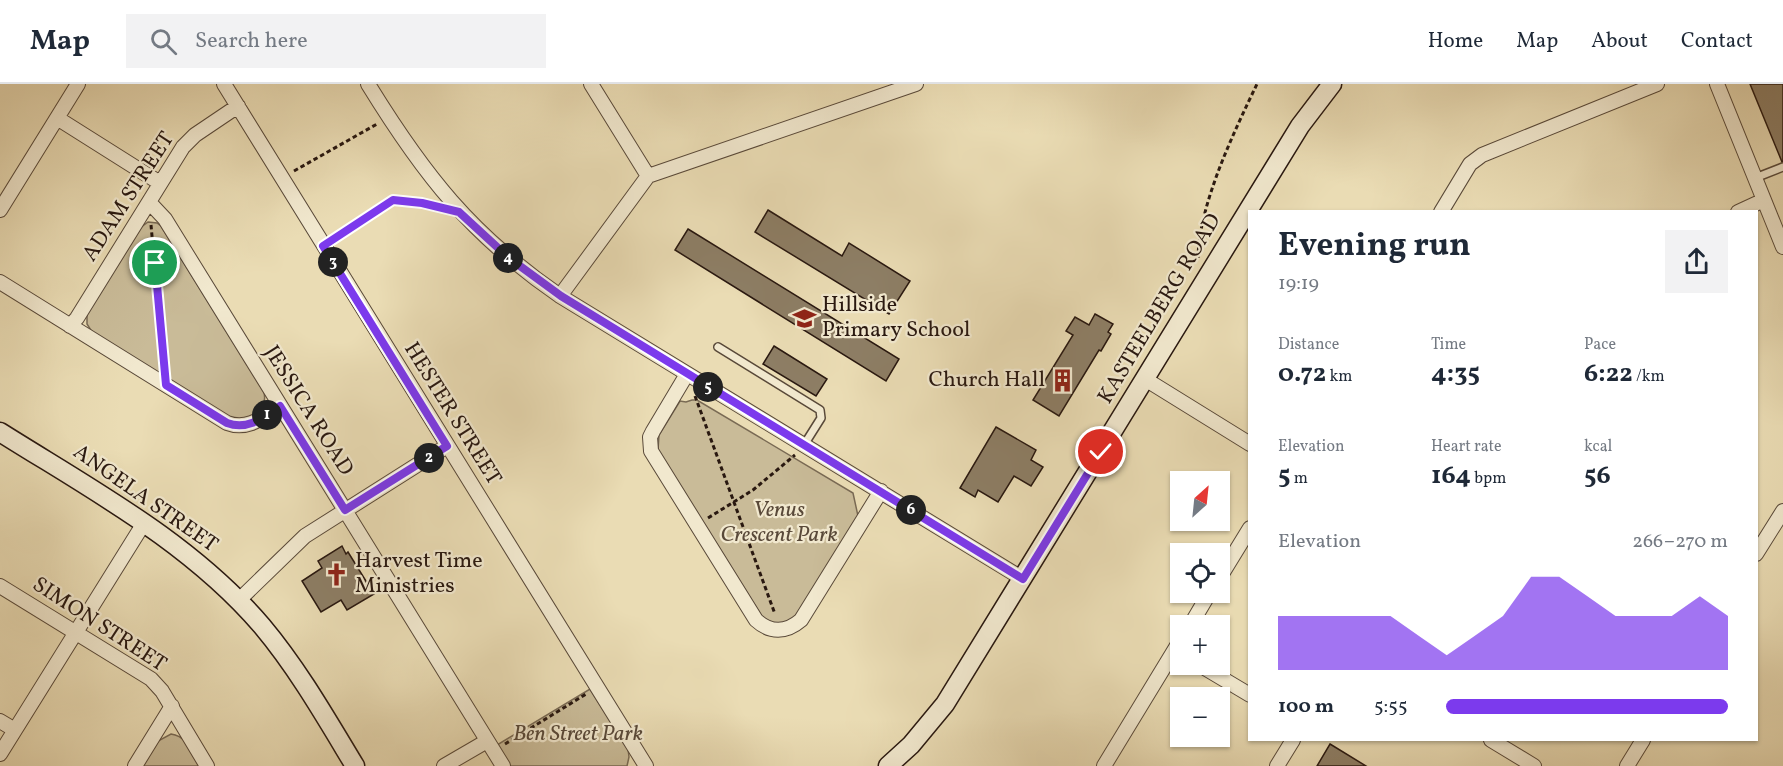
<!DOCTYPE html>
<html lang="en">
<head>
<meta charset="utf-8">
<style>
  :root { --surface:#fff; --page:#f2f2f3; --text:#1f2937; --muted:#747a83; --line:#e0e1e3; --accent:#7c3aed }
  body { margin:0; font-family:Vollkorn,serif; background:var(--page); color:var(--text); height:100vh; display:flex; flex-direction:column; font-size:22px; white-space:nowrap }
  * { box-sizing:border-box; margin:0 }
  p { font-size:20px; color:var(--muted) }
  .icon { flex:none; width:33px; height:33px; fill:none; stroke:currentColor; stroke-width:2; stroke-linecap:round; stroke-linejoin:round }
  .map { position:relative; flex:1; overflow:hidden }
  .side { position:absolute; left:1248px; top:126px; width:510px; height:531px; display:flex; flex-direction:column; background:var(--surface); border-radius:0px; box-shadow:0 2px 4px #0004 }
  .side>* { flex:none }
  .needle { width:39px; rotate:27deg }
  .buttons { position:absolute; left:1170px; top:387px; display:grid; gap:12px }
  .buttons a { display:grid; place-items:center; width:60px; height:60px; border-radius:0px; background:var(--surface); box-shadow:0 2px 4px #0004; font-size:30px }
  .pin { position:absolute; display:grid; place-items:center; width:51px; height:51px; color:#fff; margin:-26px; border:3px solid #fff; border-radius:50%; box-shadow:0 2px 6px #0007 }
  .km { position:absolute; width:30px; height:30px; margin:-15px; border-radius:50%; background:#222; color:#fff; font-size:16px; line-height:30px; text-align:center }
  .round { display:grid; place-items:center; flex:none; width:63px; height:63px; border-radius:0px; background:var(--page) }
  .overview { display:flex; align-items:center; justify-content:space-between; height:102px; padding:0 30px }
  h1 { font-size:33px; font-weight:700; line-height:45px }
  .figures { display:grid; grid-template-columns:repeat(3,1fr); gap:9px; height:102px; padding:6px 30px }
  .figures div { display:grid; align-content:center }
  .figures b { font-size:26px; font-weight:700 }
  .figures small { font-size:16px; font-weight:400 }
  .figures p { font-size:16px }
  .chart { height:168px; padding:12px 30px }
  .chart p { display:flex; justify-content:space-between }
  .chart svg { width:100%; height:108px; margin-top:6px; fill:var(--accent); opacity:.7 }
  ul { padding:0 30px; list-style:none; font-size:20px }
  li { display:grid; grid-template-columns:96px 72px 1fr; align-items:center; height:45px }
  li i { height:15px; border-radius:8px; background:var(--accent) }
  header { display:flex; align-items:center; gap:36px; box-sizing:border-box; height:84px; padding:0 30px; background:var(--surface); border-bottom:2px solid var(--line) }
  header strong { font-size:28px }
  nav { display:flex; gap:33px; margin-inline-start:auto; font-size:21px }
  .search { width:420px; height:54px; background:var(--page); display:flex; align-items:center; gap:15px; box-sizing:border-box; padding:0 21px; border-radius:0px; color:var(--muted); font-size:22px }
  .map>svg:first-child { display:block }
  .green { fill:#c9bb98; stroke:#796a54; stroke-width:1.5 }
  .building { fill:#8d7e65; stroke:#291810; stroke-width:1.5 }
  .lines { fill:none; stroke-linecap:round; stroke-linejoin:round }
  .lane-casing { stroke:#594939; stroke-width:10 }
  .street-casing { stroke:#594939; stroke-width:16 }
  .secondary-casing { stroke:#291810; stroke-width:21 }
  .path { stroke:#291810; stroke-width:3; stroke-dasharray:4.5 3; stroke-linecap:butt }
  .lane { stroke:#f1e8ce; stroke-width:7 }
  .street { stroke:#f1e8ce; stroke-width:14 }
  .secondary { stroke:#f1e8ce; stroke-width:18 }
  .route-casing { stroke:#fff; stroke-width:12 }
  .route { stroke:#7c3aed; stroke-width:8 }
  .labels { text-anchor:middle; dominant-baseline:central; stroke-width:4.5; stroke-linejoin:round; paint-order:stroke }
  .street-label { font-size:22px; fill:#291810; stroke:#f1e8ce }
  .poi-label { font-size:22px; fill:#291810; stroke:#f1e8ce; text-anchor:start }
  .park-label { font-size:22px; font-style:italic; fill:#594939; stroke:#f1e8ce }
</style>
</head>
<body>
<header>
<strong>Map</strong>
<div class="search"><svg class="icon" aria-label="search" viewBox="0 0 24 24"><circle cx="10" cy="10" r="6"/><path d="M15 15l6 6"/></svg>Search here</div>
<nav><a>Home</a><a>Map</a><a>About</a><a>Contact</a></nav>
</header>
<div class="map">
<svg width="1783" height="682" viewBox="0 0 1783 682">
  <rect width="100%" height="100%" fill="#eadcb4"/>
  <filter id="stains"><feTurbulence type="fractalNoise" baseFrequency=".00333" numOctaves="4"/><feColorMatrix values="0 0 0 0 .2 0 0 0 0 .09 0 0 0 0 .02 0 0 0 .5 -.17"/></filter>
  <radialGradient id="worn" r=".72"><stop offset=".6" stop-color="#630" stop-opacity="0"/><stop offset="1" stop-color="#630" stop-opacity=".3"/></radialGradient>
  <!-- green -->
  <path class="green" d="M148 138 157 139 161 142 264 308C268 328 251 335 234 336L92 248 87 240V229L140 144Z
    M692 316H697L853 409 858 432 796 532C784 541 771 542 761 531L658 366 659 351 680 317 686 318Z
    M590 605 628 665 629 673 627 682H510L497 661Z
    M171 650C187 652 193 669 201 682H142L158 657Z"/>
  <!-- building -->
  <path class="building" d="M1750 0H1783V77L1782 78Z
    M768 126 842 172 849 159 910 197 889 230 755 148Z
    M688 145 899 275 886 297 675 166Z
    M1095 230 1113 240 1108 248 1111 250 1101 267 1099 266 1059 332 1033 316 1073 251 1066 247 1075 233 1089 241Z
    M774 262 827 295 816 312 763 280Z
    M996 343 1036 366 1031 376 1043 383 1031 402 1014 392 998 418 978 406 975 413 960 404Z
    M342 462 346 470 348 468 374 510 347 526 341 516 321 528 302 497 322 484 318 477Z
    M1330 660 1366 682H1317Z"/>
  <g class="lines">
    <defs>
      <path id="lane" d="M1755 94 1783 83
        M718 263 820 326 821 334 804 361"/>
      <path id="street" d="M224 0 646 682
        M368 0C424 91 471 151 560 212L1023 495
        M591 0 648 92
        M1717 0 1783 163
        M57 34 160 99
        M149 118 165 135 503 682
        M0 126 78 0
        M1441 128 1470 80 1482 71 1657 0
        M1738 128 1764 116
        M0 198 227 339C248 347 263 333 280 322
        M560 212 648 92 916 0
        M70 242 77 234 183 63 195 51 238 22
        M687 290 653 347 650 353 651 367 756 536C770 549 786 549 801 536L881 407
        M1145 295 1250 360
        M1756 470 1783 427
        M1220 493 1250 444
        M0 502 151 595 162 607 207 682
        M238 517 305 452 447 362
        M1190 542 1210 508
        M1198 580 1250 611
        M0 637 15 646
        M1491 656 1534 682
        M0 670 144 439
        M135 682 172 622
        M444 682 487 657
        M1104 682 1180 557
        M1277 682 1293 656
        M1627 682 1643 656"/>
      <path id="secondary" d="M0 348C92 406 190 458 262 542 298 585 326 634 355 682
        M888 682 911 661 945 620 1300 42 1332 0"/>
    </defs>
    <!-- lane casing -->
    <use href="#lane" class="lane-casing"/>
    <!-- street casing -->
    <use href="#street" class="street-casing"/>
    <!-- secondary casing -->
    <use href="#secondary" class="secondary-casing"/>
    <!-- path -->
    <path class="path" d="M294 87 377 40
      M151 141 164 284
      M335 154 393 116 436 122
      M1198 174C1199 120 1234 48 1257 0
      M695 312 775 530
      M708 434 753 406 795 371
      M505 660 586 610"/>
    <!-- lane -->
    <use href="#lane" class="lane"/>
    <!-- street -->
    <use href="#street" class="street"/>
    <!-- secondary -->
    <use href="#secondary" class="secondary"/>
  </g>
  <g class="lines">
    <defs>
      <path id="route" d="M155 179 166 301 227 339C248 347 264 333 280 322L345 426 447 362 323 162 393 116 422 119 459 128 509 174 561 212 1023 495 1101 368"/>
    </defs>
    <!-- route casing -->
    <use href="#route" class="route-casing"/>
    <!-- route -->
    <use href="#route" class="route"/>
  </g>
  <!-- icons -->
  <defs>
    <symbol id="school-bare" viewBox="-9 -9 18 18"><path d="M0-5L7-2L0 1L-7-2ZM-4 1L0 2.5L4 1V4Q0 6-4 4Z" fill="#8f2418" stroke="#f1e8ce" stroke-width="2.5" paint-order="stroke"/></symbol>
    <symbol id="building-bare" viewBox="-9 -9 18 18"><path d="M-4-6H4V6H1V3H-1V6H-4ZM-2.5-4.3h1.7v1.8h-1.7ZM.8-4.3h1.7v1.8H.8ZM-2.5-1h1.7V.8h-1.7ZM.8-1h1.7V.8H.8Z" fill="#8f2418" stroke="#f1e8ce" stroke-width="2.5" paint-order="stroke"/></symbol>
    <symbol id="church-bare" viewBox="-9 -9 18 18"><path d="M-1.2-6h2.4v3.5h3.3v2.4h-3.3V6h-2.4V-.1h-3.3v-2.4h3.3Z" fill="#8f2418" stroke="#f1e8ce" stroke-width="2.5" paint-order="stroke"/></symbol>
  </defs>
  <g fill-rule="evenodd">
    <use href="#school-bare" x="788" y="218" width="33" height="33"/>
    <use href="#building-bare" x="1046" y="280" width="33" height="33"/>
    <use href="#church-bare" x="320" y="474" width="33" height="33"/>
  </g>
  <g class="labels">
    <!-- street labels -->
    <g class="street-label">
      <text transform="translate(129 113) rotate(-57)">ADAM STREET</text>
      <text transform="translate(1160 225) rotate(-59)">KASTEELBERG ROAD</text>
      <text transform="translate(308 327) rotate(58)">JESSICA ROAD</text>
      <text transform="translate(452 330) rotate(58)">HESTER STREET</text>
      <text transform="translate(145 415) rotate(35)">ANGELA STREET</text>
      <text transform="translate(99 541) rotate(33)">SIMON STREET</text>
    </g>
    <!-- poi labels -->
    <g class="poi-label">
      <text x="822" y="221">Hillside<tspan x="822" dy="25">Primary School</tspan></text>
      <text x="1045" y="296" text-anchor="end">Church Hall</text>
      <text x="355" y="477">Harvest Time<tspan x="355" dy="25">Ministries</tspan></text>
    </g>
    <!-- park labels -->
    <g class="park-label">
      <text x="779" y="426">Venus<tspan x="779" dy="25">Crescent Park</tspan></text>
      <text x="578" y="650">Ben Street Park</text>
    </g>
  </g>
  <rect width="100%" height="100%" filter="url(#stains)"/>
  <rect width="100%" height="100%" fill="url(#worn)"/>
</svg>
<div class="buttons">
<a><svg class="needle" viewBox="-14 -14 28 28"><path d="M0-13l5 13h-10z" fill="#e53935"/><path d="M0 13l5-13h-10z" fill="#747a83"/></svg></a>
<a><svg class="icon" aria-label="locate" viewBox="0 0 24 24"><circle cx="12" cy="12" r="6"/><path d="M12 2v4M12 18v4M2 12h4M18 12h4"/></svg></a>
<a>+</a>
<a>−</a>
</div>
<div class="pin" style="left:155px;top:179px;background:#1e9e55"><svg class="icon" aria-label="arrive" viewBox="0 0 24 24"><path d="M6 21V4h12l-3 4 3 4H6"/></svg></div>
<div class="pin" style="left:1101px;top:368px;background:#d93025"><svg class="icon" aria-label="check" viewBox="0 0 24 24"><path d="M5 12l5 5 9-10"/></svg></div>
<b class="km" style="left:267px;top:331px">1</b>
<b class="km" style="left:429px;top:374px">2</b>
<b class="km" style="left:333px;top:178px">3</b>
<b class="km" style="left:508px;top:174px">4</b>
<b class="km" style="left:708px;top:303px">5</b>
<b class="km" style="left:911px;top:426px">6</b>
<section class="side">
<div class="overview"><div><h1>Evening run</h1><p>19:19</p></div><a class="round"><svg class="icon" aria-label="share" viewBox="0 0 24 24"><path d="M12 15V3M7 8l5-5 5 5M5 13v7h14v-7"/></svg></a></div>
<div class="figures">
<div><p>Distance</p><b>0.72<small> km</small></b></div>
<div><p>Time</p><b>4:35</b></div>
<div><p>Pace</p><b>6:22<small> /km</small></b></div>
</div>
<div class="figures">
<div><p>Elevation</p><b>5<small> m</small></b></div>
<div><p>Heart rate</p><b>164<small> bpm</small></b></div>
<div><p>kcal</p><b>56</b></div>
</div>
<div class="chart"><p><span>Elevation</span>266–270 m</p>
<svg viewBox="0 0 160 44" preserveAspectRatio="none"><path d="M0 44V22L10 22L20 22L30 22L40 22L50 30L60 38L70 30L80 22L90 6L100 6L110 14L120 22L130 22L140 22L150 14L160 22V44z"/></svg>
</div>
<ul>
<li><b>100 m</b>5:55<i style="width:100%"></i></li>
</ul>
</section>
</div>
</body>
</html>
